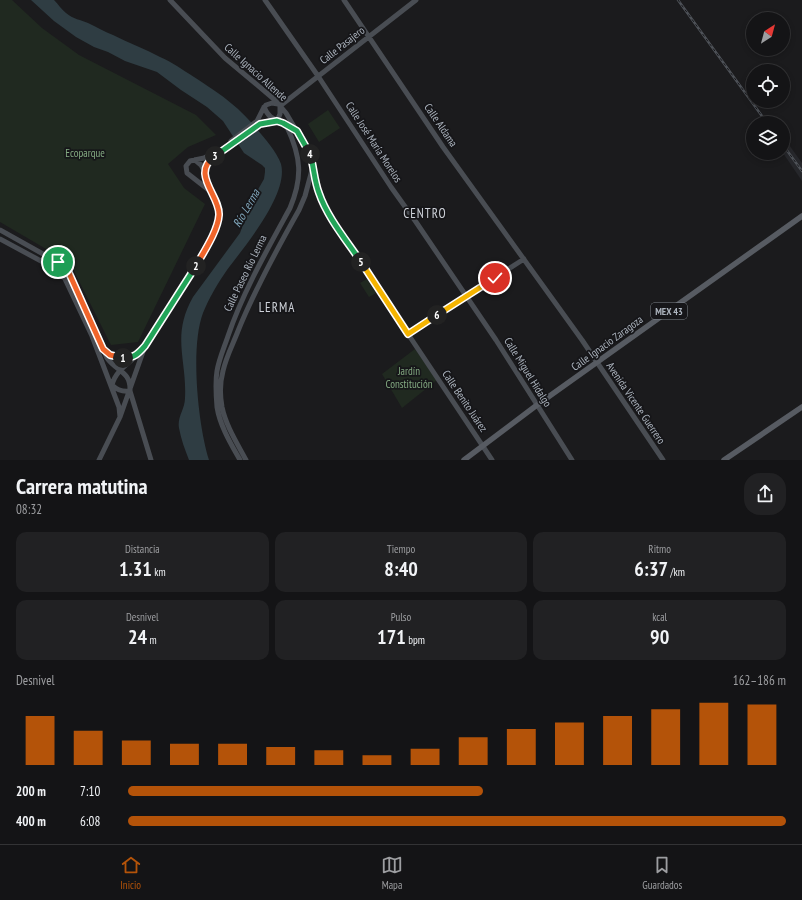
<!DOCTYPE html>
<html lang="es">
<head>
<meta charset="utf-8">
<style>
  :root { --surface:#141416; --page:#212123; --text:#f1f3f6; --muted:#9d9ea1; --line:#333335; --accent:#b45309 }
  body { margin:0; font-family:"PT Sans Narrow",sans-serif; background:var(--page); color:var(--text); height:100vh; display:flex; flex-direction:column; font-size:15px; white-space:nowrap }
  * { box-sizing:border-box; margin:0 }
  p { font-size:13px; color:var(--muted) }
  .icon { flex:none; width:22px; height:22px; fill:none; stroke:currentColor; stroke-width:2; stroke-linecap:round; stroke-linejoin:round }
  .map { position:relative; height:460px; overflow:hidden }
  .sheet { display:flex; flex-direction:column; background:var(--surface); flex:1 }
  .sheet>* { flex:none }
  .needle { width:26px; rotate:36deg }
  .fabs { position:absolute; left:746px; top:12px; display:grid; gap:8px }
  .fabs a { display:grid; place-items:center; width:44px; height:44px; border-radius:50%; background:var(--surface); box-shadow:0 2px 6px #0003,0 0 0 1px var(--line); font-size:20px }
  .pin { position:absolute; display:grid; place-items:center; width:34px; height:34px; color:#fff; margin:-17px; border:2px solid #fff; border-radius:50%; box-shadow:0 1px 4px #0007 }
  .km { position:absolute; width:20px; height:20px; margin:-10px; border-radius:50%; background:#222; color:#fff; font-size:11px; line-height:20px; text-align:center }
  .round { display:grid; place-items:center; flex:none; width:42px; height:42px; border-radius:16px; background:var(--page) }
  .summary { display:flex; align-items:center; justify-content:space-between; height:68px; padding:0 16px }
  h1 { font-size:22px; font-weight:600; line-height:30px }
  .stats { display:grid; grid-template-columns:repeat(3,1fr); gap:6px; height:68px; padding:4px 16px }
  .stats div { display:grid; align-content:center; border-radius:10px; background:var(--page); text-align:center }
  .stats b { font-size:20px; font-weight:600 }
  .stats small { font-size:11px; font-weight:400 }
  .stats p { font-size:11px }
  .chart { height:112px; padding:8px 16px }
  .chart p { display:flex; justify-content:space-between }
  .chart svg { width:100%; height:72px; margin-top:4px; stroke:var(--accent); stroke-width:6 }
  ul { padding:0 16px; list-style:none; font-size:13px }
  li { display:grid; grid-template-columns:64px 48px 1fr; align-items:center; height:30px }
  li i { height:10px; border-radius:5px; background:var(--accent) }
  .dock { display:flex; justify-content:space-around; align-items:center; height:56px; border-top:1px solid var(--line); background:var(--surface); font-size:11px; color:var(--muted) }
  .dock a { display:grid; justify-items:center; gap:2px }
  .dock .on { color:var(--accent) }
  .map>svg:first-child { display:block }
  .built { fill:#26272b }
  .green { fill:#202920 }
  .water { fill:#2f3d43 }
  .lines { fill:none; stroke-linecap:round; stroke-linejoin:round }
  .secondary { stroke:#494d53; stroke-width:5 }
  .primary { stroke:#575b62; stroke-width:5.5 }
  .rail-casing { stroke:#4e5258; stroke-width:2.5 }
  .rail { stroke:#161619; stroke-width:1; stroke-dasharray:3; stroke-linecap:butt }
  .split-1-casing { stroke:#fff; stroke-width:8 }
  .split-2-casing { stroke:#fff; stroke-width:8 }
  .split-3-casing { stroke:#fff; stroke-width:8 }
  .split-4-casing { stroke:#fff; stroke-width:8 }
  .split-5-casing { stroke:#fff; stroke-width:8 }
  .split-6-casing { stroke:#fff; stroke-width:8 }
  .split-7-casing { stroke:#fff; stroke-width:8 }
  .split-1 { stroke:#f0652b; stroke-width:5 }
  .split-2 { stroke:#22a559; stroke-width:5 }
  .split-3 { stroke:#f0652b; stroke-width:5 }
  .split-4 { stroke:#22a559; stroke-width:5 }
  .split-5 { stroke:#22a559; stroke-width:5 }
  .split-6 { stroke:#f5b400; stroke-width:5 }
  .split-7 { stroke:#f5b400; stroke-width:5 }
  .labels { text-anchor:middle; dominant-baseline:central; stroke-width:3.5; stroke-linejoin:round; paint-order:stroke }
  .shield { fill:#161619; stroke:#7f858c; stroke-width:1 }
  .shield-label { font-size:10px; font-weight:bold; fill:#acb4be }
  .street-label { font-size:11px; fill:#acb4be; stroke:#161619 }
  .park-label { font-size:11px; fill:#84aa82; stroke:#161619 }
  .water-label { font-size:12px; font-style:italic; fill:#81a7bb; stroke:#161619 }
  .quarter-label { font-size:13px; letter-spacing:1px; fill:#ced2d9; stroke:#161619 }
</style>
</head>
<body>
<div class="map">
<svg width="802" height="460" viewBox="0 0 802 460">
  <rect width="100%" height="100%" fill="#1b1b1d"/>
  <!-- built -->
  <path class="built" d="M787 142 802 163V181L783 153V144Z"/>
  <!-- green -->
  <path class="green" d="M0 0H12L42 28 79 55 196 115 216 135 188 147 168 164 184 188 205 204 138 342 111 345 70 263 0 222Z
    M328 110 340 128 319 142 308 124Z
    M367 279 376 293 369 297 360 283Z
    M415 349 437 380 402 408 382 374Z"/>
  <!-- water -->
  <path class="water" d="M31 0H54C58 4 62 10 66 13 73 19 81 20 88 23 97 27 105 32 113 35 129 43 145 49 160 57 172 62 183 70 194 77 220 94 237 105 257 129 265 139 277 152 281 164 289 194 244 247 227 270 218 283 209 298 203 313 190 347 198 425 209 460H189C185 450 181 439 179 428 177 417 185 409 185 398 187 359 171 336 193 297L240 233 252 200 264 179 265 172V168L262 165 244 153 223 121 207 107 181 90 157 72 125 61 108 52 94 47 76 37 54 21Z"/>
  <g class="lines">
    <!-- secondary -->
    <path class="secondary" d="M170 0 225 58 275 100 286 113 309 152 313 166 316 185 319 195 328 212 408 334 492 460
      M265 0 318 76 391 187 416 222 496 340 572 460
      M344 0 443 147 582 340 663 460
      M280 106 416 0
      M231 141 257 121 263 109 266 105 272 103 278 104
      M195 160 201 165 205 172
      M210 191 187 173 186 166 190 161 204 158 214 153
      M0 230 61 264 68 270 107 358C117 372 131 371 130 391L151 460
      M0 239 54 268 62 274 65 279 92 336 119 407 120 417
      M408 334 524 259
      M104 350C112 358 124 360 135 356
      M130 391C123 392 117 390 112 385 116 368 135 360 145 347 152 338 157 327 163 318 178 295 193 272 205 248 211 237 219 226 219 214 219 196 193 175 213 158L260 124 277 121 280 114V106
      M99 460 120 417 144 349
      M240 460C231 444 220 426 217 407 216 395 215 383 217 371 219 359 224 348 228 336 243 292 267 250 290 208 303 177 301 157 287 127 280 117 271 124 264 107
      M246 460C237 443 226 426 222 407 220 396 220 382 223 371 226 357 233 344 238 331 255 289 277 249 299 210L305 196 312 170"/>
    <!-- primary -->
    <path class="primary" d="M464 460 537 405 802 216
      M724 460 802 407"/>
    <defs>
      <path id="rail" d="M678 0 767 123
        M783 145 802 171"/>
    </defs>
    <!-- rail casing -->
    <use href="#rail" class="rail-casing"/>
    <!-- rail -->
    <use href="#rail" class="rail"/>
  </g>
  <g class="lines">
    <defs>
      <path id="split-1" d="M58 262 64 265 69 273 103 349 110 355 123 358"/>
      <path id="split-2" d="M123 358C134 358 138 354 145 346L196 266"/>
      <path id="split-3" d="M196 266C203 253 218 231 219 215 220 195 190 174 215 156"/>
      <path id="split-4" d="M215 156 260 124 277 121 283 123 297 131 310 154"/>
      <path id="split-5" d="M310 154C314 167 314 180 319 193 327 217 347 241 361 262"/>
      <path id="split-6" d="M361 262 408 334 437 315"/>
      <path id="split-7" d="M437 315 495 278"/>
    </defs>
    <!-- split-1 casing -->
    <use href="#split-1" class="split-1-casing"/>
    <!-- split-2 casing -->
    <use href="#split-2" class="split-2-casing"/>
    <!-- split-3 casing -->
    <use href="#split-3" class="split-3-casing"/>
    <!-- split-4 casing -->
    <use href="#split-4" class="split-4-casing"/>
    <!-- split-5 casing -->
    <use href="#split-5" class="split-5-casing"/>
    <!-- split-6 casing -->
    <use href="#split-6" class="split-6-casing"/>
    <!-- split-7 casing -->
    <use href="#split-7" class="split-7-casing"/>
    <!-- split-1 -->
    <use href="#split-1" class="split-1"/>
    <!-- split-2 -->
    <use href="#split-2" class="split-2"/>
    <!-- split-3 -->
    <use href="#split-3" class="split-3"/>
    <!-- split-4 -->
    <use href="#split-4" class="split-4"/>
    <!-- split-5 -->
    <use href="#split-5" class="split-5"/>
    <!-- split-6 -->
    <use href="#split-6" class="split-6"/>
    <!-- split-7 -->
    <use href="#split-7" class="split-7"/>
  </g>
  <g class="labels">
    <!-- shield labels -->
    <rect class="shield" x="651" y="303" width="36" height="16" rx="3"/>
    <g class="shield-label">
      <text x="669" y="311">MEX 43</text>
    </g>
    <!-- street labels -->
    <g class="street-label">
      <text transform="translate(342 45) rotate(-38)">Calle Pasajero</text>
      <text transform="translate(256 72) rotate(42)">Calle Ignacio Allende</text>
      <text transform="translate(441 125) rotate(56)">Calle Aldama</text>
      <text transform="translate(374 142) rotate(57)">Calle José María Morelos</text>
      <text transform="translate(245 273) rotate(-64)">Calle Paseo Río Lerma</text>
      <text transform="translate(607 343) rotate(-36)">Calle Ignacio Zaragoza</text>
      <text transform="translate(528 372) rotate(58)">Calle Miguel Hidalgo</text>
      <text transform="translate(465 401) rotate(56)">Calle Benito Juárez</text>
      <text transform="translate(636 403) rotate(56)">Avenida Vicente Guerrero</text>
    </g>
    <!-- park labels -->
    <g class="park-label">
      <text x="85" y="153">Ecoparque</text>
      <text x="409" y="371">Jardín<tspan x="409" dy="13">Constitución</tspan></text>
    </g>
    <!-- water labels -->
    <g class="water-label">
      <text transform="translate(246 208) rotate(-60)">Río Lerma</text>
    </g>
    <!-- quarter labels -->
    <g class="quarter-label">
      <text x="425" y="213">CENTRO</text>
      <text x="277" y="307">LERMA</text>
    </g>
  </g>
</svg>
<div class="fabs">
<a><svg class="needle" viewBox="-14 -14 28 28"><path d="M0-13l5 13h-10z" fill="#e53935"/><path d="M0 13l5-13h-10z" fill="#9d9ea1"/></svg></a>
<a><svg class="icon" aria-label="locate" viewBox="0 0 24 24"><circle cx="12" cy="12" r="6"/><path d="M12 2v4M12 18v4M2 12h4M18 12h4"/></svg></a>
<a><svg class="icon" aria-label="layers" viewBox="0 0 24 24"><path d="M12 4l9 5-9 5-9-5zM3 14l9 5 9-5"/></svg></a>
</div>
<div class="pin" style="left:58px;top:262px;background:#1e9e55"><svg class="icon" aria-label="arrive" viewBox="0 0 24 24"><path d="M6 21V4h12l-3 4 3 4H6"/></svg></div>
<div class="pin" style="left:495px;top:278px;background:#d93025"><svg class="icon" aria-label="check" viewBox="0 0 24 24"><path d="M5 12l5 5 9-10"/></svg></div>
<b class="km" style="left:123px;top:358px">1</b>
<b class="km" style="left:196px;top:266px">2</b>
<b class="km" style="left:215px;top:156px">3</b>
<b class="km" style="left:310px;top:154px">4</b>
<b class="km" style="left:361px;top:262px">5</b>
<b class="km" style="left:437px;top:315px">6</b>
</div>
<section class="sheet">
<div class="summary"><div><h1>Carrera matutina</h1><p>08:32</p></div><a class="round"><svg class="icon" aria-label="share" viewBox="0 0 24 24"><path d="M12 15V3M7 8l5-5 5 5M5 13v7h14v-7"/></svg></a></div>
<div class="stats">
<div><p>Distancia</p><b>1.31<small> km</small></b></div>
<div><p>Tiempo</p><b>8:40</b></div>
<div><p>Ritmo</p><b>6:37<small> /km</small></b></div>
</div>
<div class="stats">
<div><p>Desnivel</p><b>24<small> m</small></b></div>
<div><p>Pulso</p><b>171<small> bpm</small></b></div>
<div><p>kcal</p><b>90</b></div>
</div>
<div class="chart"><p><span>Desnivel</span>162–186 m</p>
<svg viewBox="0 0 160 44" preserveAspectRatio="none"><path d="M5 44V14M15 44V23M25 44V29M35 44V31M45 44V31M55 44V33M65 44V35M75 44V38M85 44V34M95 44V27M105 44V22M115 44V18M125 44V14M135 44V10M145 44V6M155 44V7"/></svg>
</div>
<ul>
<li><b>200 m</b>7:10<i style="width:54%"></i></li>
<li><b>400 m</b>6:08<i style="width:100%"></i></li>
</ul>
</section>
<nav class="dock">
<a class="on"><svg class="icon" aria-label="home" viewBox="0 0 24 24"><path d="M3 11l9-7 9 7M6 9v11h12V9"/></svg>Inicio</a>
<a><svg class="icon" aria-label="map" viewBox="0 0 24 24"><path d="M3 6l6-2 6 2 6-2v14l-6 2-6-2-6 2zM9 4v14M15 6v14"/></svg>Mapa</a>
<a><svg class="icon" aria-label="saved" viewBox="0 0 24 24"><path d="M7 4h10v16l-5-4-5 4z"/></svg>Guardados</a>
</nav>
</body>
</html>
